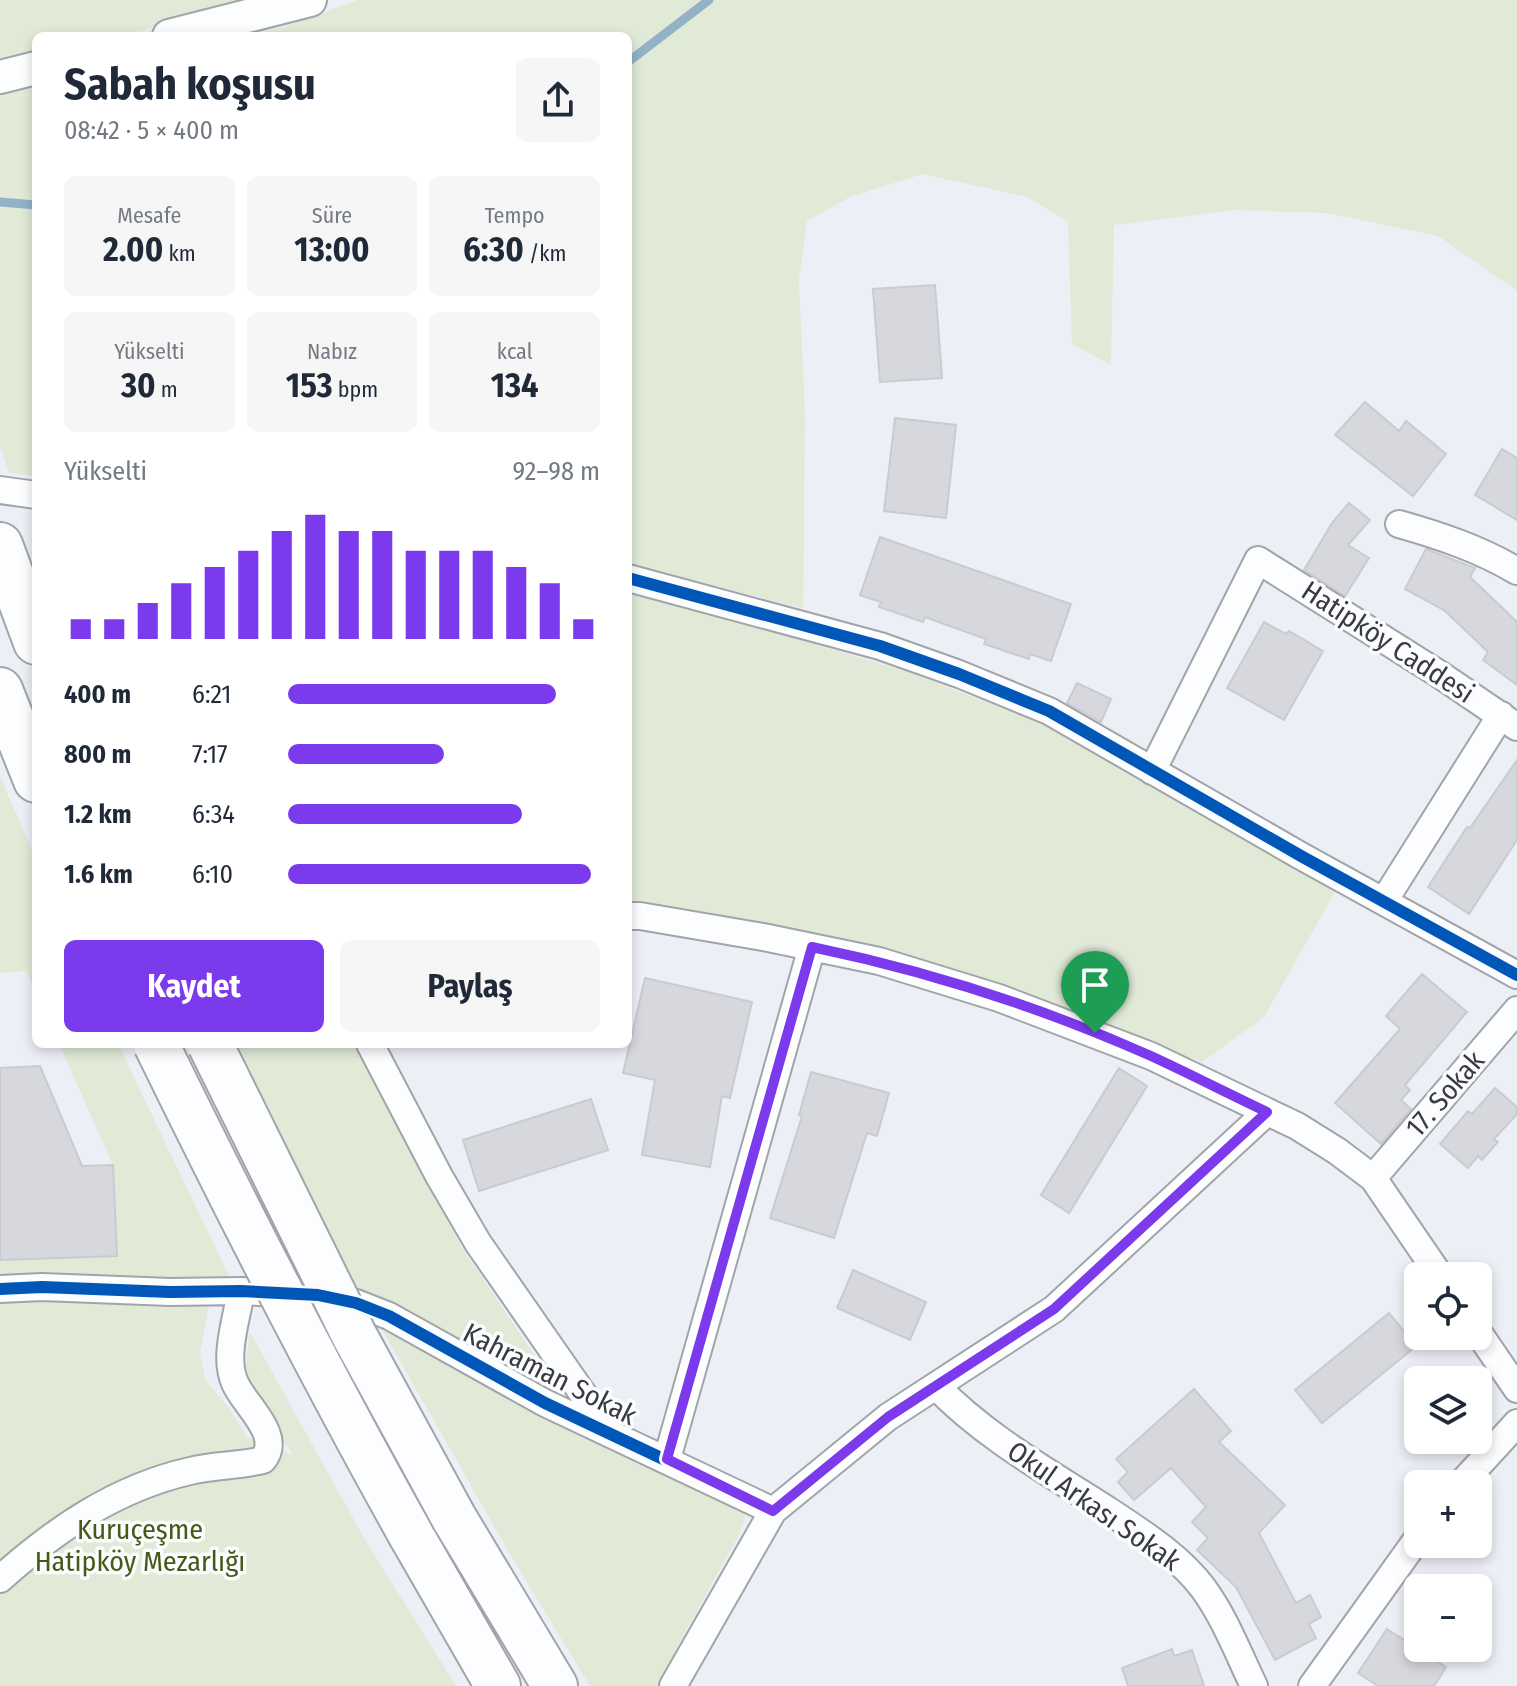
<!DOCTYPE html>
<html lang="tr">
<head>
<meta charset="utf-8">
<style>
  :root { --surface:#fff; --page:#f6f6f7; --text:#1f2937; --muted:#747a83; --accent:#7c3aed }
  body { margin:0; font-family:"Fira Sans Condensed",sans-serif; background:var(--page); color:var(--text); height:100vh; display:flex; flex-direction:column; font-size:30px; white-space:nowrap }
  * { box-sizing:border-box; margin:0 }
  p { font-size:26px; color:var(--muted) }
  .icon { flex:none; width:44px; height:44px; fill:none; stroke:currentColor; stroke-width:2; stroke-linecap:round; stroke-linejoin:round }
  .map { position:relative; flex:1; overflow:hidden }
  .drawer { position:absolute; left:32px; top:32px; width:600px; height:1016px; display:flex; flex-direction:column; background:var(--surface); border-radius:12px; box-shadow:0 4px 12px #0003 }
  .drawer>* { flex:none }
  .controls { position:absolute; left:1404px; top:1262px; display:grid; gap:16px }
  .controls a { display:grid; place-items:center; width:88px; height:88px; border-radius:12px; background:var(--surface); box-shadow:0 4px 12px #0003; font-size:40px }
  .pin { position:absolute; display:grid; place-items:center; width:68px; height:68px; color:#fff; margin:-82px -34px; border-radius:50% 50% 50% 0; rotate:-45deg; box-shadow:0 0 8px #0007 }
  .pin .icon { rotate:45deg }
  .round { display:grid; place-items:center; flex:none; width:84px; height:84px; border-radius:12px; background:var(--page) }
  .overview { display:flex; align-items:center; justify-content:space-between; height:136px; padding:0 32px }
  h1 { font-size:44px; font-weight:700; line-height:60px }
  .figures { display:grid; grid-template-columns:repeat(3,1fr); gap:12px; height:136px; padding:8px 32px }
  .figures div { display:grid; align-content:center; border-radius:12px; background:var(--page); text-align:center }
  .figures b { font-size:34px; font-weight:700 }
  .figures small { font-size:22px; font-weight:400 }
  .figures p { font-size:22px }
  .chart { height:224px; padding:16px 32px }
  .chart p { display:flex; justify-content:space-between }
  .chart svg { width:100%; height:144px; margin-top:8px; stroke:var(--accent); stroke-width:6 }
  .primary-button { display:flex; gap:16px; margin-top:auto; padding:16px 32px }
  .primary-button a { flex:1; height:92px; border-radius:12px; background:var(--accent); color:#fff; font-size:32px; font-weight:700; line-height:92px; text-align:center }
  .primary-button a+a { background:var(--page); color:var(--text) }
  ul { padding:0 32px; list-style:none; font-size:26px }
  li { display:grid; grid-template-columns:128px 96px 1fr; align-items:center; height:60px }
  li i { height:20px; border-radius:10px; background:var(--accent) }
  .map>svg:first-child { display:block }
  .green { fill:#e0ead7 }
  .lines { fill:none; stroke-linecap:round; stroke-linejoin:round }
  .stream { stroke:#93b2c8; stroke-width:9 }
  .building { fill:#d6d8de; stroke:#c9cbd0; stroke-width:2 }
  .minor-casing { stroke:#a2a4a8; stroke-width:30 }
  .tertiary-casing { stroke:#a2a4a8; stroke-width:36 }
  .motorway-casing { stroke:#a2a4a8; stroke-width:48 }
  .minor { stroke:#fcfdfe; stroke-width:26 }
  .tertiary { stroke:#fcfdfe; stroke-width:32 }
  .motorway { stroke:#fcfdfe; stroke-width:44 }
  .motorway-bridge-casing { stroke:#a2a4a8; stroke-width:48; stroke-linecap:butt }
  .motorway-bridge { stroke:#fcfdfe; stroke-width:44 }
  .cycleway-casing { stroke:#fafcfe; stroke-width:17 }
  .cycleway { stroke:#0057b8; stroke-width:12 }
  .route-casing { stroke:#fff; stroke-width:16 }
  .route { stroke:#7c3aed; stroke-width:10 }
  .labels { text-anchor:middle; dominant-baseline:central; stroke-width:7; stroke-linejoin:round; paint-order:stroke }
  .street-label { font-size:28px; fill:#393b3f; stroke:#fafcfe }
  .park-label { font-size:28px; fill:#465a17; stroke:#fafcfe }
</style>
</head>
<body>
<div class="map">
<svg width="1517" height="1686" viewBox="0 0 1517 1686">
  <rect width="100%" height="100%" fill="#edeff6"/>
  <!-- green -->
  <path class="green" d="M0 0H273L116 36H36V55L0 64Z
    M358 0H1517V291L1438 236 1327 213 1234 210 1114 225 1111 365 1072 344 1068 222 1027 197 923 174 850 197 807 221 799 280 805 418 803 608 628 564V36H241L286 26Z
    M36 82V476L9 473 0 446V90Z
    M628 594 718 615 911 673 1050 727 1335 892 1264 1017 1202 1062 935 965 801 932 684 909 628 905Z
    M0 776 36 860V993L26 971 0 973Z
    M59 1044H118L230 1278H50L0 1280V1260L116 1256 113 1165Z
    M237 1044H354L461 1246 563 1398 386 1301 357 1288Z
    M0 1298 210 1301 200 1352 205 1379 229 1408 247 1437 293 1455 255 1396 245 1371 250 1332 364 1538 456 1686H0Z
    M379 1324 743 1507 745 1518 739 1535 677 1647 661 1686H590L511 1556Z"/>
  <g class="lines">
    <!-- stream -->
    <path class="stream" d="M628 62 709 0
      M0 202 36 205"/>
  </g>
  <!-- building -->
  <path class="building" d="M935 285 942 378 880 382 873 289Z
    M1365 402 1399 431 1406 421 1446 454 1413 496 1335 435Z
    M895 418 956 425 946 518 884 511Z
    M1502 449 1517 458V520L1475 495Z
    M1349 503 1370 520 1348 545 1369 558 1345 596 1304 570 1332 523Z
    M880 537 1071 604 1051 661 1030 654 1029 659 984 644 986 639 925 617 923 622 879 607 881 602 860 595Z
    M1426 549 1475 568 1470 577 1517 622V685L1483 660 1488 652 1444 610 1405 589Z
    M1264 622 1286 634 1289 631 1323 651 1284 720 1227 688Z
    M1077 683 1111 699 1101 722 1067 703Z
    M1517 760V840L1469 914 1428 887 1467 827 1470 828Z
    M1422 974 1467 1012 1405 1085 1410 1090 1401 1100 1411 1109 1381 1144 1335 1103 1400 1029 1386 1016Z
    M645 978 752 1002 730 1098 722 1096 710 1167 642 1155 655 1080 623 1073Z
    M40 1066 82 1166 113 1165 117 1256 0 1260V1068Z
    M1119 1068 1147 1086 1069 1213 1041 1195Z
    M811 1072 889 1093 877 1136 867 1133 834 1238 770 1218 802 1116 799 1115Z
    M1495 1088 1517 1107V1114L1494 1139 1498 1142 1482 1160 1478 1156 1468 1168 1440 1144 1468 1111 1472 1114Z
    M591 1099 608 1150 479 1191 463 1140Z
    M853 1270 926 1302 910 1340 837 1308Z
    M1389 1313 1416 1346 1322 1423 1295 1390Z
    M1194 1389 1231 1431 1219 1442 1285 1505 1259 1533 1296 1603 1310 1595 1321 1617 1309 1624 1316 1638 1275 1660 1236 1587 1197 1550 1208 1538 1192 1522 1206 1507 1171 1468 1134 1500 1118 1482 1128 1472 1116 1459Z
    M1387 1629 1446 1667 1434 1686H1378L1358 1673Z
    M1172 1649 1174 1656 1192 1650 1204 1686H1128L1122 1668Z"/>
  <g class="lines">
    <defs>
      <path id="minor" d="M0 490 36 495
        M1399 524C1441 536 1480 549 1517 571
        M628 578 880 646 959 674 1049 711 1301 856 1517 975
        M1152 771 1258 560 1439 674 1517 727
        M1384 901 1501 715
        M628 916H640L763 937 879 961 999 998 1151 1056 1297 1126 1337 1151 1373 1178 1440 1276
        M370 1044 439 1176 478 1243 608 1430
        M1373 1178 1517 1010
        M0 1289 42 1287 170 1292 241 1291 318 1295 356 1303 389 1316 545 1403 773 1511 888 1417 1054 1309 1267 1112
        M1478 1332 1517 1389
        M936 1386C985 1437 1050 1473 1109 1511 1142 1533 1179 1556 1203 1588 1225 1618 1238 1653 1254 1686
        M667 1459 812 947
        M1461 1484 1517 1423
        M0 1579C56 1529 116 1488 190 1471 214 1465 239 1466 263 1460 283 1435 245 1406 235 1383 223 1357 237 1318 241 1291
        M673 1686 773 1511
        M1312 1686 1418 1538"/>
      <path id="tertiary" d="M169 36 310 0
        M0 77 36 68"/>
      <path id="motorway" d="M0 545 36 642
        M0 690 36 780
        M454 1518 555 1686
        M411 1535 498 1686"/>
    </defs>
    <!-- minor casing -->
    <use href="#minor" class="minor-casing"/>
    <!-- tertiary casing -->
    <use href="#tertiary" class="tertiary-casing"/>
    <!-- motorway casing -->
    <use href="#motorway" class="motorway-casing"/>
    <!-- minor -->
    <use href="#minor" class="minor"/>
    <!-- tertiary -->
    <use href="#tertiary" class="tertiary"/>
    <!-- motorway -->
    <use href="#motorway" class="motorway"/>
    <defs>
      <path id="motorway-bridge" d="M156 1044C237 1210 321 1374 411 1535
        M210 1044 354 1335 454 1518"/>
    </defs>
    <!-- motorway-bridge casing -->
    <use href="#motorway-bridge" class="motorway-bridge-casing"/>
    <!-- motorway-bridge -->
    <use href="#motorway-bridge" class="motorway-bridge"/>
    <defs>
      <path id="cycleway" d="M628 578 880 646 959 674 1049 711 1301 856 1517 975
        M0 1289 42 1287 170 1292 241 1291 318 1295 356 1303 389 1316 545 1403 773 1511 888 1417 1054 1309 1267 1112"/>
    </defs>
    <!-- cycleway casing -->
    <use href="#cycleway" class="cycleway-casing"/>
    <!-- cycleway -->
    <use href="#cycleway" class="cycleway"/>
  </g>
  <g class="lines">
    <defs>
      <path id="route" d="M812 947C928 971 1043 1008 1151 1056 1190 1074 1229 1094 1267 1112L1054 1309 888 1417 773 1511 667 1459Z"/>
    </defs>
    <!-- route casing -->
    <use href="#route" class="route-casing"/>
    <!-- route -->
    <use href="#route" class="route"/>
  </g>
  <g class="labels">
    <!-- street labels -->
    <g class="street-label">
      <text transform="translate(1388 642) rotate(33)">Hatipköy Caddesi</text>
      <text transform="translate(1445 1094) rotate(-49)">17. Sokak</text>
      <text transform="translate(550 1374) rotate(27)">Kahraman Sokak</text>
      <text transform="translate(1094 1506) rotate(35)">Okul Arkası Sokak</text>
    </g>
    <!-- park labels -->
    <g class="park-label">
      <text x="140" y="1529">Kuruçeşme<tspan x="140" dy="32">Hatipköy Mezarlığı</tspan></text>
    </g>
  </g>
</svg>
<div class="controls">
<a><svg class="icon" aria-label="locate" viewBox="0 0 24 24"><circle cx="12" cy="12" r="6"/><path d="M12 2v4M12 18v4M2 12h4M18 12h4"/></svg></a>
<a><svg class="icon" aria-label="layers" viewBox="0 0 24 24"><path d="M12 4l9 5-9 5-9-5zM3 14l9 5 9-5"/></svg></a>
<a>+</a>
<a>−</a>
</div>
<div class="pin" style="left:1095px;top:1033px;background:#1e9e55"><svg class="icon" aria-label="arrive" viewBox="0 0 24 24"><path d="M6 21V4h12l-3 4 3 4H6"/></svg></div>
<section class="drawer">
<div class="overview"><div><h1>Sabah koşusu</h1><p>08:42 · 5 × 400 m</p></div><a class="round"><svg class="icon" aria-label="share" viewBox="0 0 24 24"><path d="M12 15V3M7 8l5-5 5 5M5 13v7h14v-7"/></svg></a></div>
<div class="figures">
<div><p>Mesafe</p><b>2.00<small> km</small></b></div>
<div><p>Süre</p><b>13:00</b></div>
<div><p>Tempo</p><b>6:30<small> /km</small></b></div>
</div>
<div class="figures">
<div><p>Yükselti</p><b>30<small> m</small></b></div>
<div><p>Nabız</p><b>153<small> bpm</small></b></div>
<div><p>kcal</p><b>134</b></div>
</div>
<div class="chart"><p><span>Yükselti</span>92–98 m</p>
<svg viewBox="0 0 160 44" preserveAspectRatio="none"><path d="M5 44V38M15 44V38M25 44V33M35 44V27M45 44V22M55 44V17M65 44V11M75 44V6M85 44V11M95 44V11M105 44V17M115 44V17M125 44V17M135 44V22M145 44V27M155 44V38"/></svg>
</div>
<ul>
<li><b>400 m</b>6:21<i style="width:86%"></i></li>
<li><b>800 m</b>7:17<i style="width:50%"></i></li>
<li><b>1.2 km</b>6:34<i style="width:75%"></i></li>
<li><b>1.6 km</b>6:10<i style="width:97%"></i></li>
</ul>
<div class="primary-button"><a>Kaydet</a><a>Paylaş</a></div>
</section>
</div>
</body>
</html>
